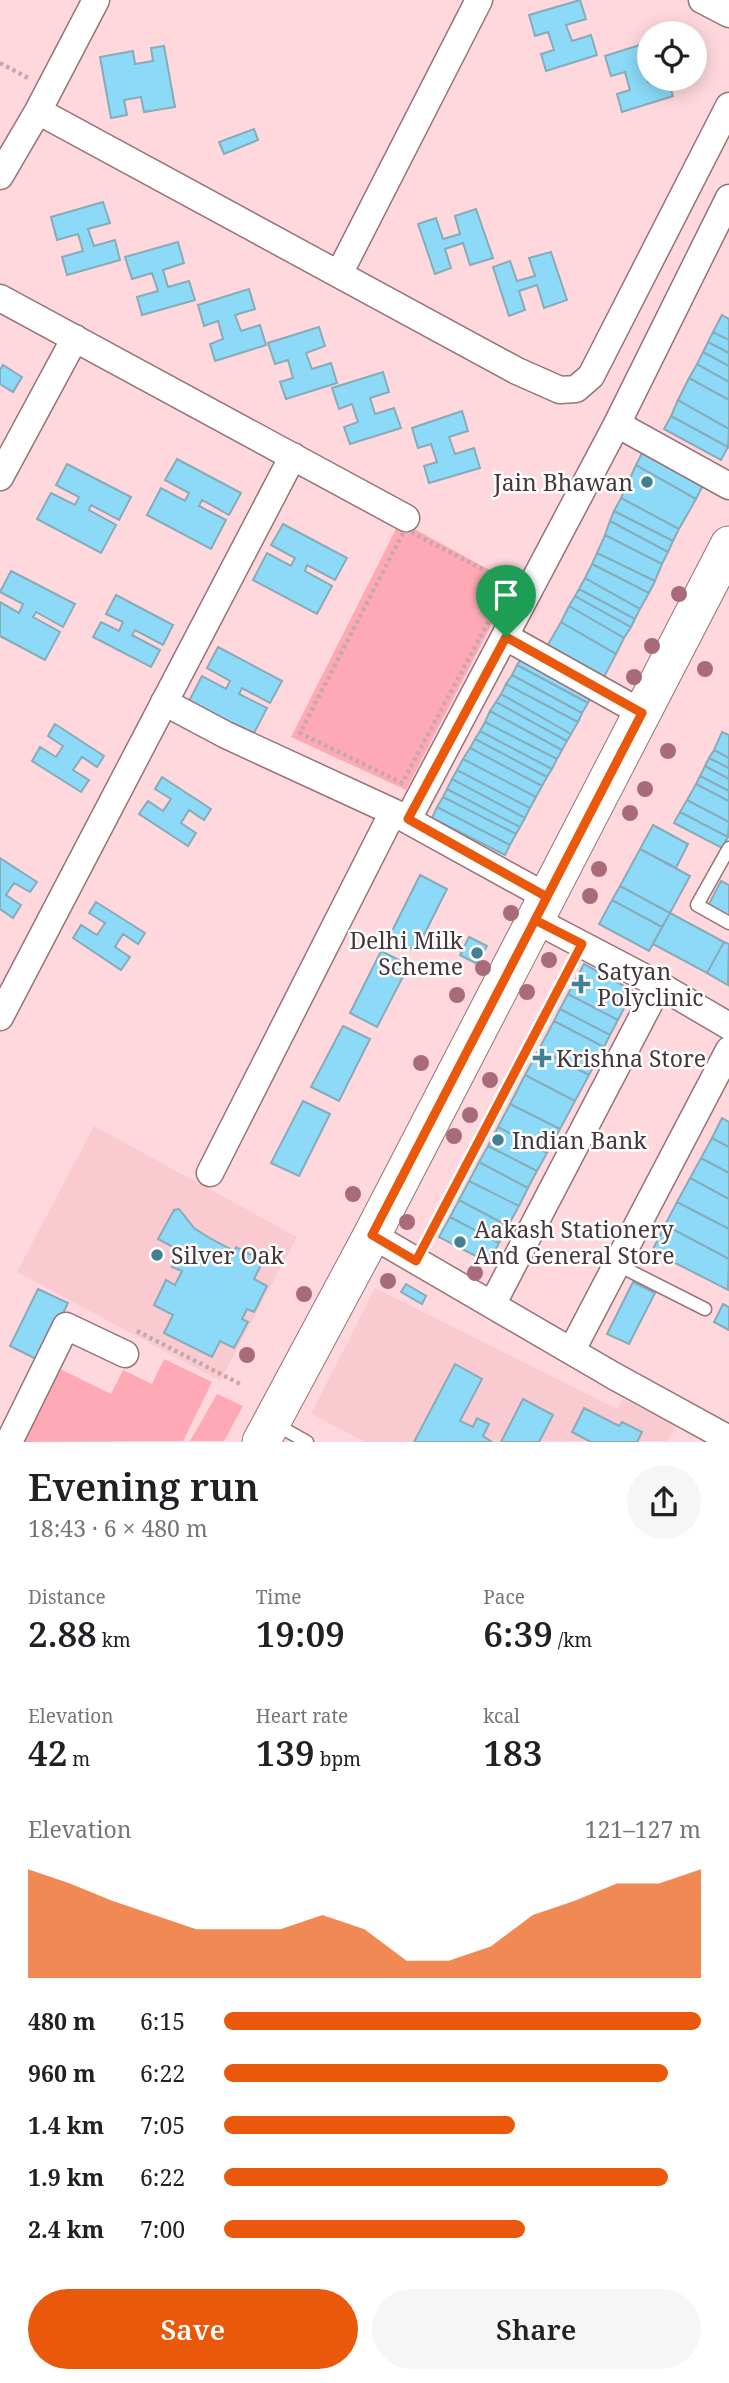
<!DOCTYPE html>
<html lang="en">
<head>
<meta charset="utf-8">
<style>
  :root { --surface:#fff; --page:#f6f6f6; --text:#202124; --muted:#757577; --accent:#ea580c }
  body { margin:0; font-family:"Noto Serif",serif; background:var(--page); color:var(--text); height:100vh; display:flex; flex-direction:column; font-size:26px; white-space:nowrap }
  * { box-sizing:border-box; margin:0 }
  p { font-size:23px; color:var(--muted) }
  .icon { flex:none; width:38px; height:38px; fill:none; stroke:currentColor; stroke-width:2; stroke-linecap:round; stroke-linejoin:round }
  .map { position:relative; height:1442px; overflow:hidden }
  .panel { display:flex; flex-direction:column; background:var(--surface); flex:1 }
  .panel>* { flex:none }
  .buttons { position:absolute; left:637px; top:21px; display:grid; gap:14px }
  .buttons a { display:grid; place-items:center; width:70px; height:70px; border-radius:50%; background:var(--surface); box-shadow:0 4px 18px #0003; font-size:35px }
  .pin { position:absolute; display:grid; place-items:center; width:60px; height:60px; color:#fff; margin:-72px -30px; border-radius:50% 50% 50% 0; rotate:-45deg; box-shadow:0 0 7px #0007 }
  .pin .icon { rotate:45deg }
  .round { display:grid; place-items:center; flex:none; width:74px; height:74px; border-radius:37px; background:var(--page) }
  .headline { display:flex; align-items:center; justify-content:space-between; height:119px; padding:0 28px }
  h1 { font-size:38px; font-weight:600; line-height:52px }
  .figures { display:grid; grid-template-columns:repeat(3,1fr); gap:10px; height:119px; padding:7px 28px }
  .figures div { display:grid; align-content:center }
  .figures b { font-size:35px; font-weight:600 }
  .figures small { font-size:19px; font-weight:400 }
  .figures p { font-size:19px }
  .chart { height:196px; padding:14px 28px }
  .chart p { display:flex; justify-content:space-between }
  .chart svg { width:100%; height:126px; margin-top:7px; fill:var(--accent); opacity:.7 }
  .action { display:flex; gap:14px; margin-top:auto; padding:14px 28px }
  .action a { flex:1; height:80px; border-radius:42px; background:var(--accent); color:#fff; font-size:28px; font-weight:600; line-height:80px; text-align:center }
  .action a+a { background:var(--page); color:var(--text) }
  ul { padding:0 28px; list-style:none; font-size:23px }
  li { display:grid; grid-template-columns:112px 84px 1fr; align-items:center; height:52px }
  li i { height:18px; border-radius:9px; background:var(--accent) }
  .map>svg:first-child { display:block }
  .built { fill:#f9cbd1 }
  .green { fill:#ffa9b6 }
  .building { fill:#8cdaf7; stroke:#87abb8; stroke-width:2 }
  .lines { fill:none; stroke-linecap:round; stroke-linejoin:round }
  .lane-casing { stroke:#957378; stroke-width:15 }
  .street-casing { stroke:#957378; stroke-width:29 }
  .secondary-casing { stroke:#957378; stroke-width:39 }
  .path { stroke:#c6a7ab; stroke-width:4.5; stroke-dasharray:3.5 3.5; stroke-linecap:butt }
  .lane { stroke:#fff; stroke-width:12 }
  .street { stroke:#fff; stroke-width:26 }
  .secondary { stroke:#fff; stroke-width:37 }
  .tree { fill:#a76b79 }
  .route-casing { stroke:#fff; stroke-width:14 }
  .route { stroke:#ea580c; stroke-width:9 }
  .poi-dot { fill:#417f94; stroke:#fff; stroke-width:2.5 }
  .labels { text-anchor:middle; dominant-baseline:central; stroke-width:5; stroke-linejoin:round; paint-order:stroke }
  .poi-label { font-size:23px; fill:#453638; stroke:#fff; text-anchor:start }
</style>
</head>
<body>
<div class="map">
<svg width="729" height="1442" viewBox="0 0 729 1442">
  <rect width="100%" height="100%" fill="#fed8dd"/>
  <!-- built -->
  <path class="built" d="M94 1126 297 1237 220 1381 17 1272Z
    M375 1288 617 1409 623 1399 676 1426 668 1441 366 1442 311 1414Z"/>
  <!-- green -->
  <path class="green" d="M400 521 513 583 406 790 291 737Z
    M164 1359 212 1382 183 1441 19 1442 56 1367 111 1394 123 1370 152 1384Z
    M217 1394 243 1406 224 1441H190Z"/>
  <!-- building -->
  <path class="building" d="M580 0 586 19 566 25 572 41 591 35 597 55 546 71 541 54 554 50 548 32 535 36 529 15Z
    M649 42V63L642 65 648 82 668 79 673 96 622 112 617 94 630 90 625 72 611 76 605 56Z
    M164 46 175 107 144 112 141 97 124 100 127 115 111 118 100 57 133 51 135 64 153 61 151 48Z
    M254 129 258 140 224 154 219 142Z
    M103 202 110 223 88 229 94 246 115 240 120 260 67 275 62 257 83 251 78 234 57 240 51 217Z
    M476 209 493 258 470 265 463 243 445 249 451 268 435 274 418 224 436 218 443 239 460 234 455 216Z
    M178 242 184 263 163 270 168 287 189 281 195 300 142 315 137 297 158 291 152 273 132 279 125 257Z
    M551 252 567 300 544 308 537 285 519 291 525 310 509 316 493 267 510 261 517 281 535 276 529 258Z
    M249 289 255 309 235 315 241 331 260 325 266 345 215 361 210 344 223 339 218 321 204 326 198 305Z
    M722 315 729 319V340L713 332Z
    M319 327 325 346 306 353 312 369 331 363 337 383 286 399 280 382 293 378 288 360 275 364 268 343Z
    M713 332 729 340V353L708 342Z
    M708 342 729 353V366L703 352Z
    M703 352 729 366V382L697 364Z
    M697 364 729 382V400L689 378Z
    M3 365 22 377 13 392 0 384V370Z
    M383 372 389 392 370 398 375 414 394 408 401 428 350 444 344 427 358 422 352 404 339 409 332 388Z
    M689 378 729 400V429L678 400Z
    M678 400 729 429 728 447 671 416Z
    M462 411 468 431 449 437 455 454 474 448 480 468 429 483 424 466 437 462 431 444 418 448 412 428Z
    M671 416 728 447 721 460 664 429Z
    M646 445 705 481 696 499 636 465Z
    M177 459 241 493 229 515 202 500 199 506 226 520 211 549 147 515 161 488 185 501 189 493 165 480Z
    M67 464 131 497 119 520 91 505 89 510 116 525 101 553 37 519 51 493 75 505 79 497 56 485Z
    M636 465 696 499 679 529 621 498Z
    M621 498 679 529 673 541 614 511Z
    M614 511 673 541 668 552 610 521Z
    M610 521 668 552 662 564 605 535Z
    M283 524 347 558 335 580 307 565 305 571 332 586 317 614 253 580 267 553 291 566 295 558 271 545Z
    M605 535 662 564 655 581 597 553Z
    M597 553 655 581 649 593 592 564Z
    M592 564 649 593 640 609 585 578Z
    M11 571 75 604 63 627 36 612 33 617 60 632 45 660 0 636V602L19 613 23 604 0 592Z
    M585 578 640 609 635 619 579 589Z
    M579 589 635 619 631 627 575 596Z
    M116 595 173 625 163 645 135 630 132 635 160 650 151 667 93 637 101 622 119 631 123 622 106 614Z
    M575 596 631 627 624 638 569 606Z
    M569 606 624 638 616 654 561 622Z
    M561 622 616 654 603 679 546 648Z
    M218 647 282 681 270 703 242 688 239 694 267 708 252 737 188 703 202 676 226 689 230 681 207 668Z
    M523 655 593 693 588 703 517 665Z
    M517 665 588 703 582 713 512 675Z
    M512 675 582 713 578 722 506 684Z
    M506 684 578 722 571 734 501 694Z
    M501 694 571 734 567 741 496 702Z
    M496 702 567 741 562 750 490 711Z
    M490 711 562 750 557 759 485 722Z
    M485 722 557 759 552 769 480 731Z
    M55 724 104 756 97 767 82 757 73 770 89 780 81 792 32 761 40 747 56 757 63 746 48 736Z
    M480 731 552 769 547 777 475 739Z
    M722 732 729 735V758L714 750Z
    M475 739 547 777 542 786 470 748Z
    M470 748 542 786 536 797 463 759Z
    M714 750 729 758V768L709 758Z
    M709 758 729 768V779L705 766Z
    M463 759 536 797 530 808 457 770Z
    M705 766 729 779V791L700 776Z
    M457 770 530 808 525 818 452 779Z
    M700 776 729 791V801L696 784Z
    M162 777 211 809 204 820 189 810 181 823 196 833 188 846 139 814 148 801 163 811 171 799 155 789Z
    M452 779 525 818 520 827 447 789Z
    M696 784 729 801V822L687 800Z
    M447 789 520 827 516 834 443 797Z
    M443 797 516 834 510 845 437 807Z
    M687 800 729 822 728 837 680 812Z
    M437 807 510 845 505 855 432 818Z
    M680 812 728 837 722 848 674 823Z
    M653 825 688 844 676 868 640 849Z
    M640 849 690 876 670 913 620 886Z
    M0 858 37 882 30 892 14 883 6 895 21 905 13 918 0 909Z
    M420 875 447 889 416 951 389 937Z
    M721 881 729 885V917L708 906Z
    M620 886 670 913 662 927 612 900Z
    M612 900 662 927 649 951 599 924Z
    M96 902 145 933 138 944 123 934 115 947 130 957 121 970 73 938 81 925 97 935 105 923 89 913Z
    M670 913 724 942 707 973 653 944Z
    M469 937 487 946 477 964 460 955Z
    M724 942 729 944 728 985 707 973Z
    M381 951 409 965 377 1027 350 1013Z
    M584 964 633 991 618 1020 568 994Z
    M568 994 618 1020 610 1035 560 1009Z
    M560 1009 610 1035 604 1047 554 1021Z
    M554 1021 604 1047 589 1075 539 1049Z
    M343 1026 370 1039 339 1101 311 1087Z
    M539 1049 589 1075 575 1101 525 1075Z
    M525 1075 575 1101 560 1129 510 1104Z
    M303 1101 330 1114 299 1176 271 1163Z
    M510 1104 560 1129 547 1153 498 1127Z
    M722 1118 729 1122V1147L712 1138Z
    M498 1127 547 1153 537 1171 488 1146Z
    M712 1138 729 1147V1173L701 1158Z
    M488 1146 537 1171 528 1188 479 1162Z
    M701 1158 729 1173V1199L690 1178Z
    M479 1162 528 1188 519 1206 469 1181Z
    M690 1178 729 1199V1229L677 1202Z
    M469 1181 519 1206 508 1226 459 1200Z
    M459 1200 508 1226 499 1243 450 1217Z
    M677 1202 729 1229V1259L665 1225Z
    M179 1209 194 1228 211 1239 234 1251 236 1247 263 1261 254 1279 267 1286 254 1312 247 1309 242 1319 248 1322 234 1348 220 1341 212 1357 164 1333 173 1315 154 1305 166 1280 175 1285 182 1271 172 1267 181 1251 158 1239 174 1210Z
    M450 1217 499 1243 489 1263 439 1237Z
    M665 1225 729 1259 728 1290 652 1251Z
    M633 1282 655 1293 629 1344 607 1334Z
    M406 1284 426 1296 422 1304 401 1292Z
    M38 1289 68 1303 40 1361 10 1346Z
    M723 1304 729 1307V1330L714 1322Z
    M455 1364 482 1379 460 1421 473 1427 477 1418 489 1424 483 1436 492 1442H414Z
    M523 1399 553 1415 539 1442H501Z
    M584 1408 619 1426 622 1422 642 1432 637 1442H591L572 1432Z"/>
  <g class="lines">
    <defs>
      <path id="lane" d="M729 848 697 905 729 923
        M616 1264 705 1309
        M275 1424 307 1442"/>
      <path id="street" d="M702 0 729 14
        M38 111 517 371 560 390 576 389 591 376 729 106
        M0 176 38 111 96 0
        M339 274 479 0
        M0 298 406 518
        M617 424 729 486
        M0 477 75 338
        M506 637 642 713
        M164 702 226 735 393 812 547 897
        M408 819 617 424 729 198
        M535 920 659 985 729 1026
        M0 1017 293 456
        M210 1173 393 812
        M372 1235 614 1376 729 1439
        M492 1305 659 985
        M572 1350 729 1050
        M9 1442 66 1326 125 1354"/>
      <path id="secondary" d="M261 1442 372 1235 729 545"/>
    </defs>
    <!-- lane casing -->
    <use href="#lane" class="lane-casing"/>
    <!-- street casing -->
    <use href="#street" class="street-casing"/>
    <!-- secondary casing -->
    <use href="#secondary" class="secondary-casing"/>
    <!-- path -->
    <path class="path" d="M0 63 30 79
      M405 529 509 583 402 783 300 733Z
      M427 1242 572 964
      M137 1331 242 1385"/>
    <!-- lane -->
    <use href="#lane" class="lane"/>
    <!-- street -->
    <use href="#street" class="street"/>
    <!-- secondary -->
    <use href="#secondary" class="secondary"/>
  </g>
  <!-- trees -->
  <g class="tree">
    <circle cx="679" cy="594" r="8"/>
    <circle cx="652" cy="646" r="8"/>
    <circle cx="705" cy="669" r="8"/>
    <circle cx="634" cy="677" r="8"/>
    <circle cx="668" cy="751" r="8"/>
    <circle cx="645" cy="789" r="8"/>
    <circle cx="630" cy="813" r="8"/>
    <circle cx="599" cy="869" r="8"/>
    <circle cx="590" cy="896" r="8"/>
    <circle cx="511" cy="913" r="8"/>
    <circle cx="549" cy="960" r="8"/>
    <circle cx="483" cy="968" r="8"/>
    <circle cx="527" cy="992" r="8"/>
    <circle cx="457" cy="995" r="8"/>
    <circle cx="421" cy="1063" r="8"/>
    <circle cx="490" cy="1080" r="8"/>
    <circle cx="470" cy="1115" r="8"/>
    <circle cx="454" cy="1136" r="8"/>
    <circle cx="353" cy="1194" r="8"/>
    <circle cx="407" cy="1222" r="8"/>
    <circle cx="475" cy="1273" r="8"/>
    <circle cx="388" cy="1281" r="8"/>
    <circle cx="304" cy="1294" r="8"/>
    <circle cx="247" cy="1355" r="8"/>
  </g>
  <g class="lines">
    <defs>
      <path id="route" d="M506 637 408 819 547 897 372 1235 416 1261 582 944 535 920 642 713 506 637"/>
    </defs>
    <!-- route casing -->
    <use href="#route" class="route-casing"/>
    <!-- route -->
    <use href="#route" class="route"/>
  </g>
  <!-- markers -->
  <g class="poi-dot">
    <circle cx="647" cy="482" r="7"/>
    <circle cx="477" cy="953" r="7"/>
    <path d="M577.5 973.5h7v7h7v7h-7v7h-7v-7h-7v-7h7z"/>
    <path d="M538.5 1047.5h7v7h7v7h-7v7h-7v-7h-7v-7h7z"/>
    <circle cx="498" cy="1140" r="7"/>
    <circle cx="460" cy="1242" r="7"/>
    <circle cx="157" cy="1255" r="7"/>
  </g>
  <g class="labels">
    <!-- poi labels -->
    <g class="poi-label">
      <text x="633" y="482" text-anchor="end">Jain Bhawan</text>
      <text x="463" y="940" text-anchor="end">Delhi Milk<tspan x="463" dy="26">Scheme</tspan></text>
      <text x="597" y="971">Satyan<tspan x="597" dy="26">Polyclinic</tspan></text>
      <text x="556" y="1058">Krishna Store</text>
      <text x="512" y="1140">Indian Bank</text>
      <text x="474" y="1229">Aakash Stationery<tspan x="474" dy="26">And General Store</tspan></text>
      <text x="171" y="1255">Silver Oak</text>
    </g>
  </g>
</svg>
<div class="buttons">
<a><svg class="icon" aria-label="locate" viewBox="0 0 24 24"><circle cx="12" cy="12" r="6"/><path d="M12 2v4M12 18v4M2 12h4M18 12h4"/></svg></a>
</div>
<div class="pin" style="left:506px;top:637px;background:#1e9e55"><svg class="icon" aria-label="arrive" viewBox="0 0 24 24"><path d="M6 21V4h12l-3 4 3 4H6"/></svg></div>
</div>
<section class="panel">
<div class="headline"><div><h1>Evening run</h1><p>18:43 · 6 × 480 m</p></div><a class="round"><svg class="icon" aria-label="share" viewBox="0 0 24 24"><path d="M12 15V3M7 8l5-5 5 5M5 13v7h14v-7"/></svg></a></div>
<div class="figures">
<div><p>Distance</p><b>2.88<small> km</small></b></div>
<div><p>Time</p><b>19:09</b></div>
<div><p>Pace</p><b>6:39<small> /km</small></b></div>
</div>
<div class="figures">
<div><p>Elevation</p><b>42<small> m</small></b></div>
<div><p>Heart rate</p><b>139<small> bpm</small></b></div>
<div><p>kcal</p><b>183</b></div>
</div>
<div class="chart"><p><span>Elevation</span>121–127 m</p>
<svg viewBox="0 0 160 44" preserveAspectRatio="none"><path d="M0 44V6L10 11L20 17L30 22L40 27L50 27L60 27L70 22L80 27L90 38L100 38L110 33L120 22L130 17L140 11L150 11L160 6V44z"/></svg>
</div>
<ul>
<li><b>480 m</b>6:15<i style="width:100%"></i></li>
<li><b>960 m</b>6:22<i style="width:93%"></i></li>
<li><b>1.4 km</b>7:05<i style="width:61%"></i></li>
<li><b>1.9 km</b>6:22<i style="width:93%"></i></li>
<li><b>2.4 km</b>7:00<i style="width:63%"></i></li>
</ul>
<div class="action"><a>Save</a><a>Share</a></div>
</section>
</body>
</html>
